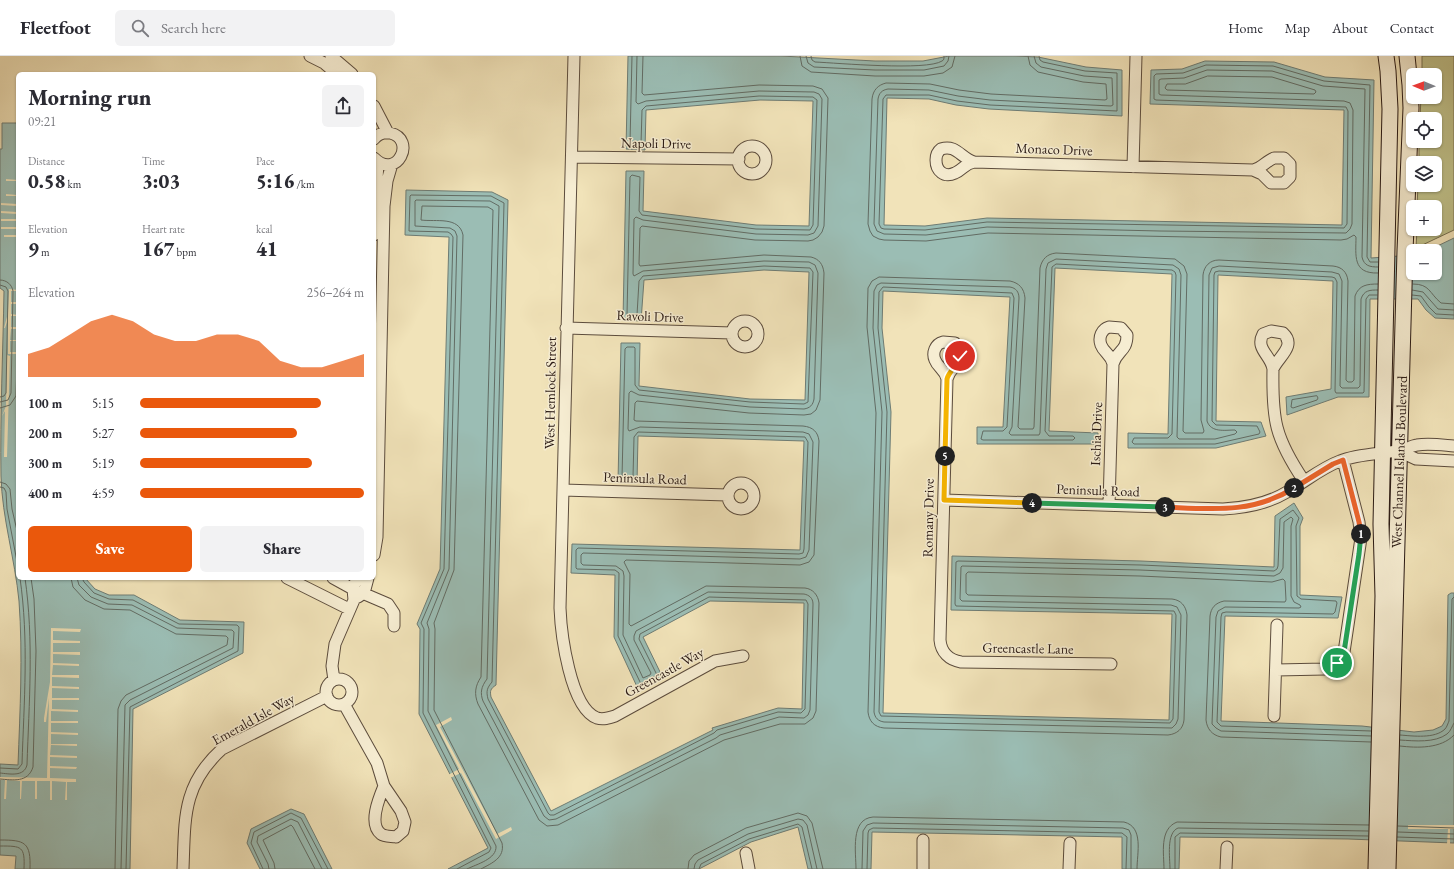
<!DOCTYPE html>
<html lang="en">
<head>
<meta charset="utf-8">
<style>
  :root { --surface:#fff; --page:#f2f2f3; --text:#2b2b33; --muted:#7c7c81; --line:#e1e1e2; --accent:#ea580c }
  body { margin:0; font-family:"EB Garamond",serif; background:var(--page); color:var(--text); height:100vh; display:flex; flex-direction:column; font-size:15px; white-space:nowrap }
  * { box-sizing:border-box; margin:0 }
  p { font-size:13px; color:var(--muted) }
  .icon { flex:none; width:22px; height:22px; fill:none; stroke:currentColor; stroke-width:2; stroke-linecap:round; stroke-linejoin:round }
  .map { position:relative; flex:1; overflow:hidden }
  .details { position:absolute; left:16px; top:16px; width:360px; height:508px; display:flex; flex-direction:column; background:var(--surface); border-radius:6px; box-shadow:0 1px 3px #0004 }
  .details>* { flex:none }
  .needle { width:26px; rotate:271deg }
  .fabs { position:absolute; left:1406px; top:12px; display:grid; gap:8px }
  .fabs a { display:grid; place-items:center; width:36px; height:36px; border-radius:6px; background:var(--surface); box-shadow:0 1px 3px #0004; font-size:20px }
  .pin { position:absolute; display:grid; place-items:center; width:34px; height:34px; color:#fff; margin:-17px; border:2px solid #fff; border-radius:50%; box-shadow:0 1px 4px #0007 }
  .km { position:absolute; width:20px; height:20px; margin:-10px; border-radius:50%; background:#222; color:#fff; font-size:11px; line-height:20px; text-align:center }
  .round { display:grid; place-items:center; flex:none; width:42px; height:42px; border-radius:6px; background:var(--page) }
  .summary { display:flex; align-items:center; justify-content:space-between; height:68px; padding:0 12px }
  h1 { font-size:22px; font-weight:800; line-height:30px }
  .stats { display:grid; grid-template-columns:repeat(3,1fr); gap:6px; height:68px; padding:4px 12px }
  .stats div { display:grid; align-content:center }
  .stats b { font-size:20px; font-weight:800 }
  .stats small { font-size:11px; font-weight:400 }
  .stats p { font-size:11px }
  .chart { height:112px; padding:8px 12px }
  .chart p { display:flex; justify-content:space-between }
  .chart svg { width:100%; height:72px; margin-top:4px; fill:var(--accent); opacity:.7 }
  .button { display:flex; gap:8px; margin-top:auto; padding:8px 12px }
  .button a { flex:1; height:46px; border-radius:6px; background:var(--accent); color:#fff; font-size:16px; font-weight:800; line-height:46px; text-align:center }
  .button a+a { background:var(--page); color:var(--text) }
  ul { padding:0 12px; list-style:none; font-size:13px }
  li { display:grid; grid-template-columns:64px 48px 1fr; align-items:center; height:30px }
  li i { height:10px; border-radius:5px; background:var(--accent) }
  header { display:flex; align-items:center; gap:24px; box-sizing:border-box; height:56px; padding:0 20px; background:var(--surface); border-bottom:1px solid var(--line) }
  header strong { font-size:19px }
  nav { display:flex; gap:22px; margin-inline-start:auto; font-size:14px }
  .search { width:280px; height:36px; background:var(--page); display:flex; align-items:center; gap:10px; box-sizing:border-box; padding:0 14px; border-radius:6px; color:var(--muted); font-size:15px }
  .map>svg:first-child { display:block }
  .green { fill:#c0c28b; stroke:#756e50 }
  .water { fill:#9bbdb4; stroke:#6e7c74 }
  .pier { fill:#f1e3b9 }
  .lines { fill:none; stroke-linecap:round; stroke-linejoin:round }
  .shore { stroke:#626c64; stroke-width:1 }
  .minor-casing { stroke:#5c4c3d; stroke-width:13 }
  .secondary-casing { stroke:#2a1a14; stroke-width:17 }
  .minor { stroke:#f6edd2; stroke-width:11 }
  .secondary { stroke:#f6edd2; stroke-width:15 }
  .split-1-casing { stroke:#fff; stroke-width:8 }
  .split-2-casing { stroke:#fff; stroke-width:8 }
  .split-3-casing { stroke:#fff; stroke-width:8 }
  .split-4-casing { stroke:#fff; stroke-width:8 }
  .split-5-casing { stroke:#fff; stroke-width:8 }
  .split-6-casing { stroke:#fff; stroke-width:8 }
  .split-1 { stroke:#22a559; stroke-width:5 }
  .split-2 { stroke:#f0652b; stroke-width:5 }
  .split-3 { stroke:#f0652b; stroke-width:5 }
  .split-4 { stroke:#22a559; stroke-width:5 }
  .split-5 { stroke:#f5b400; stroke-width:5 }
  .split-6 { stroke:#f5b400; stroke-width:5 }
  .labels { text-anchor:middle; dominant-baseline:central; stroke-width:3; stroke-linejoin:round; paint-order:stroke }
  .street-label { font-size:14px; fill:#2a1a14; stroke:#f6edd2 }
</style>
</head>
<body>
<header>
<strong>Fleetfoot</strong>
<div class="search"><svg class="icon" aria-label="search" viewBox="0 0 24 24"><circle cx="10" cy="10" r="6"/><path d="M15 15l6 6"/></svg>Search here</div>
<nav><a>Home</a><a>Map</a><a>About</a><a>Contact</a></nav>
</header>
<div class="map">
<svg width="1454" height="813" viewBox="0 0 1454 813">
  <rect width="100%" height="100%" fill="#f1e3b9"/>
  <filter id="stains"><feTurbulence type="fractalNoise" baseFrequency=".005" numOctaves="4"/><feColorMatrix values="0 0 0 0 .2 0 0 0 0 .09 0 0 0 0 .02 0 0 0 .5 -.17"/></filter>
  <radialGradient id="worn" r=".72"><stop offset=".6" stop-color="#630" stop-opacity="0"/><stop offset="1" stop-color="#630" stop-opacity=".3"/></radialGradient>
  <!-- green -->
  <path class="green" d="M1422 0H1454V174L1416 192 1417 173H1435V151H1417L1418 129H1435V107H1419V85H1435V63H1420L1421 41H1435V19H1422Z"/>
  <!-- water -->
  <path class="water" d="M628 0H781L875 5H923L949 0H1014L1038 1 1086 11 1122 14V60L989 53 956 49 929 43 887 42 884 169 925 170 987 162 1342 169 1344 54 1150 48 1151 14 1182 13 1205 5 1274 6 1325 21 1374 24 1371 202 1413 199V217H1435V195H1427L1454 182V263L1435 262 1426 254 1418 243H1370L1369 341H1338L1287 359 1286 341 1331 333 1333 225 1218 219 1216 365 1261 366 1266 380 1216 392H1128V377L1168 378 1172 218 1055 212 1049 375 1098 377V388H977V371H1003L1010 241 883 235 882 272 891 356 883 657 1169 664 1172 558 951 554 952 500 1141 505 1274 511 1275 460 1294 447 1303 462 1300 470V539L1342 541 1338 562 1225 560 1221 665 1362 670 1414 676 1433 674 1442 670 1446 663 1448 539 1451 537H1454V787L1348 783 1180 781 1179 813H1122V781L872 776 871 813H808L798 771 751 786 699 813H448L488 792 419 658 420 573 417 568 440 513 449 181 405 179 406 134 492 136 508 144 496 629C490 633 490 635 491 641L551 755 713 674 712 672 778 652 802 653 804 547 710 545 643 581 663 622 639 635 614 581 615 519 571 517 572 488 800 494 804 385 638 380 637 427 618 426 621 287H640L639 330 750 343 805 344 809 216 764 214 644 224 641 265 623 264 626 115H644L643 155 756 169 809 170 813 45 760 44 646 54 645 94 626 93Z
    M2 67H18V522H85L95 533 109 539H134L180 564 244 566 243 597 133 653 130 813H15L16 800 0 799V708L18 709C20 654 23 600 19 545 15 503 2 462 1 420 0 358 3 296 4 235L0 232V93H2Z
    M291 753 304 758 332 813H260L247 787 251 773Z"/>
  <!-- pier -->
  <path class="pier" d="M18 117V198H16V181H4V179H16V173H1V171H17L16 165H1V163H17V158L1 157V155L17 156V150L1 149V147L17 148V140H6V138L17 139 18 125H6V123L18 124Z
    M9 233 18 234V235H11V246H18V248H11V258L18 259V260H11V271H18V273H11L10 284H18V285H10V296H18V298H8V263L5 272H4L8 257Z
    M7 299 10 300 7 401H4L5 355 2 360 6 350Z
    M51 572 81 573 80 576 53 575V584L80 585V587H53V596H80V599L53 598V607L79 608V610L53 609 52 619H79V622L52 621V630L79 631V633L52 632V642H79V644H52V653L78 654V656L51 655V665H78V667H51V676L78 677V679L51 678V688H77V690L51 689 50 699 77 700V702L50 701V710L77 711 76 713 50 712V722L76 723V726H67V744H65L66 726 52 725V744H50V725H37V743H35V725H22L21 743H20V725L7 724 6 743H4L5 724H0V721L47 722 49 642 46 666H44V662L50 626Z
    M451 661 452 664 440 671 497 778 511 771 512 774 496 783 461 717 450 722 448 719 459 713 436 669Z
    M1408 769H1454V773H1450V789L1447 788 1448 773H1408Z"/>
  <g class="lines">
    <!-- shore -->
    <path class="shore" d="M800 0 802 10 811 16 875 20H924L943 17 952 11 955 0
      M806 0 808 7 814 11 875 14H924L944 10 948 5 949 0
      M811 0 812 4 815 6C837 7 927 15 942 5 944 4 944 3 944 0
      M1028 0 1030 9 1038 16 1083 26 1106 28 1107 43 1105 44 991 38 959 34 930 28 886 27C878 29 873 34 872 43L868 168 870 175 873 180 879 183 884 184 926 185 988 177 1341 184 1347 183 1354 179 1356 181C1356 199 1352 218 1378 217
      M1034 0 1036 7 1041 11 1084 20 1112 22 1113 49 1111 50 990 44 958 40 929 34 888 33C882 34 879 37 878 43L874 168 877 175 884 178 926 179 987 171 1160 175 1346 177 1350 173 1352 168 1353 54 1350 47 1344 45 1161 39 1159 38V24L1161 23 1184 22 1207 14 1272 15 1323 30 1365 33 1362 201C1364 210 1370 211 1378 211
      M1039 0 1040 4 1043 6 1085 15 1117 17V55L990 49 957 45 929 39H886L883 43 879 168 881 172 884 173 925 174 987 166 1344 172 1347 168 1348 55 1346 51 1156 44 1154 43V20L1156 18 1183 17 1206 9 1273 10 1324 25 1370 29 1367 201 1370 206H1378
      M1208 20 1272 21 1315 34 1316 36 1314 38 1167 34 1165 32 1167 28H1185Z
      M0 224C7 224 12 229 13 235L11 337 8 344 0 346
      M1413 228C1430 228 1429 237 1441 247L1454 248
      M0 229 6 231 8 235 6 337 4 340 0 341
      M1412 234 1423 236 1438 253 1454 254
      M1412 239 1421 240 1429 251 1436 258 1454 259
      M1317 340 1318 342 1317 344 1293 352 1291 351 1292 344Z
      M0 352 10 349 16 340 18 273
      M0 426 6 428 10 433 12 453 18 479
      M0 431 4 432 6 436 7 453 18 511
      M71 522 73 531 85 544 104 553 130 554 176 578 226 580 228 582 227 589 126 639 121 645 118 653 115 813
      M77 522 79 529 91 541 108 548 132 549 177 572 232 574 234 576 233 592 130 644 125 649 121 813
      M82 522 84 526 94 537 109 543 133 544 179 568 237 569 239 571 238 595 130 651 126 813
      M1371 675 1221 670 1217 666 1221 561 1222 557 1226 556 1333 558 1335 556 1337 547 1336 545 1301 543 1297 540 1296 470 1299 462 1293 454 1280 463 1278 510 1277 513 1274 515 1141 509 958 505 956 506 955 548 956 550 1174 555 1176 559 1173 663 1170 667 881 660 879 656 887 356 878 272 879 236 883 231 1012 237 1014 242 1007 371 1003 375H983L981 383 983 384H1073L1075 382 1073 380H1049L1045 375 1052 211 1056 208 1172 214 1175 216 1176 219 1172 378 1168 382H1134L1132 386 1134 388H1215L1259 378 1260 376 1257 370 1216 369 1212 365 1214 219 1215 216 1219 215 1332 221 1335 222 1337 226 1335 335 1336 337H1363L1364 336 1366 243 1369 239H1377
      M1400 679C1413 680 1435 683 1445 673 1447 671 1448 667 1449 665L1452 543 1454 541
      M1371 680 1221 675 1216 672 1212 668 1216 561 1218 555 1225 551 1299 552 1301 551 1300 549 1294 546 1291 540V470L1293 463 1291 461 1284 466 1283 512 1280 517 1274 520 1140 514 962 510 961 511 960 543 962 545 1171 549 1177 551 1181 559 1178 663 1176 668 1172 672 884 666C878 665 875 662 874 656L882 356 873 272 874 235 877 229 881 227 1010 231C1016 232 1019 236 1019 242L1012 371 1009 377 1011 379H1039L1040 377 1046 213 1048 207 1056 203 1173 209 1179 213 1181 219 1177 381 1179 383H1215L1235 378 1237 376 1235 374C1225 374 1211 377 1207 365L1209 219 1212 212 1219 210 1332 216 1339 218 1342 225 1340 330 1342 332H1358L1360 330 1361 243C1364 234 1370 234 1378 234
      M1400 684C1415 685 1435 687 1447 678 1451 675 1452 670 1454 667
      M1371 686 1221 681C1212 679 1207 673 1206 664L1210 560C1211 552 1215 547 1224 545L1285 546 1286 544 1285 525 1283 523 1272 526 1140 520 968 516 966 518V537L968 539 1172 543C1181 544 1186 550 1187 559L1184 664C1183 673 1177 678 1168 679L884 672C874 671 869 665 868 656L876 357 867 271 868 232 872 225 879 221 1010 225C1019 227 1024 232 1025 242L1018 371 1020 373H1033L1034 371 1040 212C1042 203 1047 198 1056 197L1175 203 1184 210 1187 218 1183 375 1185 377H1203L1204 375 1201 364 1203 219C1204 210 1210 204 1219 204L1333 210C1342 211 1347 216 1348 225L1346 324 1348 326H1352L1354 324 1355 240C1359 229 1367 228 1378 228
      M1400 690C1417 692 1441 693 1454 679
      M0 712 18 713 22 708C24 646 29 584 20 522
      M0 717C10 718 24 721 27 709 29 647 34 584 25 522
      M0 723C13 724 28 727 33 711L36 595 34 543 31 522
      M1398 770 1454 772
      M1398 776 1454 778
      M1397 781 1454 783
      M0 784C25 784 31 786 30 813
      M0 790C22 790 25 790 24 813
      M263 813 251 787 254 776 291 757 301 762 328 813
      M269 813 268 808 257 786 258 780 291 763 298 766 322 813
      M275 813 274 807 263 784 291 769 293 771 315 813
      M457 813 489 796 491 792 423 657 424 573 421 567 444 513 453 181 451 178 448 176 409 175 410 140 411 139 491 140 504 147 492 626C487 632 486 635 488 643L548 757 550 759H554L714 677 717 674 778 656 801 657 805 653 808 548 806 544 709 541 640 578 639 583 657 619 641 628 618 580 619 517 615 514 577 513 576 512V494L578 492 799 498 803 497 804 493 808 386 805 381 638 376 634 381 633 421 631 423 622 422 625 293 627 291H634L635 292V329L639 334 750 346 804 348 808 346 813 216 810 212 764 210 643 220 639 225 637 259 635 260 627 259 630 121 632 119 640 121 639 155 642 159 756 173 810 174 813 169 817 44 813 41 759 40 646 50 642 54 641 88 639 90 632 89 630 87 632 0
      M467 813C477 808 497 803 496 790L428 655 429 573 427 567 449 513 457 180 455 175 450 172 415 170V145L416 144 490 145 499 150 487 623C481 631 480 637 483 645L544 760 549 764 556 763 716 682 720 679 779 661 804 662 808 659 810 654 813 548C813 542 809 539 804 538L708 536 636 575 634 580V584L651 617 650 619 643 622 623 579 624 520 623 515 616 510 583 509 581 507V499L583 497 800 503 806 501 809 494 813 386 809 378 803 376 640 371 629 375 628 373 629 337 631 335 639 339 750 351 804 353C810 352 813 349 814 343L818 217 815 209 809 206 764 205 643 215 634 220 633 218 634 163 636 161 643 164 756 178 808 179 814 177 818 170 822 43 819 38 814 36 759 35 646 45 638 48 636 46 637 0
      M481 813C492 807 505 802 502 787L434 654 435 573 434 567 454 514 463 179C459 160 436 166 421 164L422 150 488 151 493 154 481 621C475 630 474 638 478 648L539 764 547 770 558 769 724 684 780 668H805L813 662 816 655 819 547C818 539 813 533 805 532L706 530 631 570 629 568 630 518 624 506 626 504 800 509 809 506 814 499 819 385C818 376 813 371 803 370L636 365 634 364 635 347 637 345 749 357 804 359 811 358 816 354 820 344 824 217C823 208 819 203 811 201L764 199 640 210 639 208 640 172 642 170 755 184 808 185 813 184 818 181 822 176 824 170 828 42 822 33 813 30 759 29 644 39 642 37 643 0
      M688 813 689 805 694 799 746 772 798 757 807 760 812 767 823 813
      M694 813 695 808 698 804 748 778 798 763 803 764 807 769 817 813
      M699 813 701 808 749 783 798 768 802 771 812 813
      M856 813C856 796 850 763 873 761L1124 766C1144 771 1137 797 1137 813
      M862 813 863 775 867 769 873 767 1123 772 1129 774 1131 779V813
      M867 813 868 777 869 774 873 772 1122 777 1127 781 1126 813
      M1164 813C1164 798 1159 773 1177 766L1369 769
      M1170 813C1170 802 1166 777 1178 772L1368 775
      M1175 813V781L1180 777 1368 780"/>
    <defs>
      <path id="minor" d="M310 0 324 7 337 18
        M331 0 352 18
        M574 0 560 552C561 577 570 652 597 662 603 664 609 662 615 660L715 605 743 600
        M374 50 388 77
        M374 83C378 78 384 76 390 77 417 83 397 125 374 102
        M738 104a14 14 0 1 1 28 0a14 14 0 1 1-28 0Z
        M572 101 739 103
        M1274 102H1284L1290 108V121L1284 127H1271L1262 118 1253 114C1262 112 1266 105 1274 102Z
        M974 106C961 102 956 88 941 93 937 96 936 99 936 104 936 115 944 122 955 117 963 114 964 108 974 106L1253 114
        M1133 111 1136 0
        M374 179 378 106
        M732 278a13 13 0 1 1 26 0a13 13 0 1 1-26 0Z
        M1109 271 1121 272 1127 279C1127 296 1117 294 1113 308 1111 298 1104 297 1101 289 1098 281 1102 273 1109 271Z
        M566 272 732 277
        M1271 275 1283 277C1297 290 1278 301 1273 313 1271 299 1255 293 1263 278Z
        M943 286 955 287 960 294C960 312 951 309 947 323 945 313 938 312 935 304 932 297 935 288 943 286Z
        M1273 313C1272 364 1275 382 1304 425
        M947 323 940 584C941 596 949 604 961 606L1111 608
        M1399 395 1416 403 1454 405
        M728 440a13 13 0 1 1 26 0a13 13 0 1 1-26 0Z
        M563 434 727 439
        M944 444 1223 453C1245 452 1267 448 1287 436 1305 426 1321 412 1340 405 1357 398 1378 398 1397 395 1404 395 1410 390 1417 389 1429 387 1442 389 1454 390
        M1109 449 1113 308
        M374 499 377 481 384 150 387 125 392 108
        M287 522 349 553
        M333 522 353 533 388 548 394 557V570
        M358 541 364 537 368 522
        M1276 614 1325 613 1337 607 1344 596 1361 482 1359 466 1343 404
        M326 636a13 13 0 1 1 26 0a13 13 0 1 1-26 0Z
        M334 624 332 610 335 588 354 544 353 533 357 522
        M344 648 377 707 384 730 401 755 405 766 403 775 396 781C392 780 385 781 381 778 368 768 379 742 384 730
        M1274 660 1277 569
        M923 784V813
        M746 797 749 813
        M183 813C185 763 182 729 222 693L327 640
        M1069 813 1070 787
        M1226 813 1227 791"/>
      <path id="secondary" d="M1376 813 1383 540 1381 468 1390 53 1388 15 1386 0
        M1388 813 1405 195 1411 52 1410 29 1407 0"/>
    </defs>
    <!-- minor casing -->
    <use href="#minor" class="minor-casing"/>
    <!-- secondary casing -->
    <use href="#secondary" class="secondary-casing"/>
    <!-- minor -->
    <use href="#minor" class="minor"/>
    <!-- secondary -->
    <use href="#secondary" class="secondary"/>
  </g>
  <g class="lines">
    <defs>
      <path id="split-1" d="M1337 607 1344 596 1359 498 1361 478"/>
      <path id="split-2" d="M1294 432 1333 408 1343 404 1359 466 1361 478"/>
      <path id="split-3" d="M1165 451C1212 453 1252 458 1294 432"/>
      <path id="split-4" d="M1032 447 1165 451"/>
      <path id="split-5" d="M945 400 944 444 1032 447"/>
      <path id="split-6" d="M945 400 947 323C949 314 959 310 960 300"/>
    </defs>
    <!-- split-1 casing -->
    <use href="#split-1" class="split-1-casing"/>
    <!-- split-2 casing -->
    <use href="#split-2" class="split-2-casing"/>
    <!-- split-3 casing -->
    <use href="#split-3" class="split-3-casing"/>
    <!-- split-4 casing -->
    <use href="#split-4" class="split-4-casing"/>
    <!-- split-5 casing -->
    <use href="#split-5" class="split-5-casing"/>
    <!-- split-6 casing -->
    <use href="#split-6" class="split-6-casing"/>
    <!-- split-1 -->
    <use href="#split-1" class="split-1"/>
    <!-- split-2 -->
    <use href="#split-2" class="split-2"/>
    <!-- split-3 -->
    <use href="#split-3" class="split-3"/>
    <!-- split-4 -->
    <use href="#split-4" class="split-4"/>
    <!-- split-5 -->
    <use href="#split-5" class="split-5"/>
    <!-- split-6 -->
    <use href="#split-6" class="split-6"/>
  </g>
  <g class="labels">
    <!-- street labels -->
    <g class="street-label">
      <text transform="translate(656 87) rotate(1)">Napoli Drive</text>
      <text transform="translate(1054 93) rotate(2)">Monaco Drive</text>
      <text transform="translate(650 260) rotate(2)">Ravoli Drive</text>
      <text transform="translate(550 337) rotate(-89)">West Hemlock Street</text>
      <text transform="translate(1096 378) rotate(-88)">Ischia Drive</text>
      <text transform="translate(1399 406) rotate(-88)">West Channel Islands Boulevard</text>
      <text transform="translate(645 422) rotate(2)">Peninsula Road</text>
      <text transform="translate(1098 434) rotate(2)">Peninsula Road</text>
      <text transform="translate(928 462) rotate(-89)">Romany Drive</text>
      <text transform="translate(1028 592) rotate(1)">Greencastle Lane</text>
      <text transform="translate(664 616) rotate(-29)">Greencastle Way</text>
      <text transform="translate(253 663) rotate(-29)">Emerald Isle Way</text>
    </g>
  </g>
  <rect width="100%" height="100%" filter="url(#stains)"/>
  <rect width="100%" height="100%" fill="url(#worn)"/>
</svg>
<div class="fabs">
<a><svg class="needle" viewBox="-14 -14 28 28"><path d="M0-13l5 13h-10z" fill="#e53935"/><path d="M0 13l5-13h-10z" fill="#7c7c81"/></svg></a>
<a><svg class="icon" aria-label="locate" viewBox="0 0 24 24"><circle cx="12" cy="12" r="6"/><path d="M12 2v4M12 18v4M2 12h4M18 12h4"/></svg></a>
<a><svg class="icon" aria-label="layers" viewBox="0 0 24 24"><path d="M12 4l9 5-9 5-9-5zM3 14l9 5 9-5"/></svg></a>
<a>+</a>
<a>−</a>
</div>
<div class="pin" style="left:1337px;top:607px;background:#1e9e55"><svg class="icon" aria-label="arrive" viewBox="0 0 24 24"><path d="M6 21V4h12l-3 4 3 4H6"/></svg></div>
<div class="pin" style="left:960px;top:300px;background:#d93025"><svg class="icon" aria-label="check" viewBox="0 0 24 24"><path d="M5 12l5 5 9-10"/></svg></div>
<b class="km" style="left:1361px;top:478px">1</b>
<b class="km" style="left:1294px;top:432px">2</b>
<b class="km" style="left:1165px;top:451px">3</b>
<b class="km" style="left:1032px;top:447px">4</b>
<b class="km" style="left:945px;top:400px">5</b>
<section class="details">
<div class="summary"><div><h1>Morning run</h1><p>09:21</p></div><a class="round"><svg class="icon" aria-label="share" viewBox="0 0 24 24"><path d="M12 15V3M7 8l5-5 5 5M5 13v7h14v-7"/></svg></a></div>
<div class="stats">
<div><p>Distance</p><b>0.58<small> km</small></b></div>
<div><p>Time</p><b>3:03</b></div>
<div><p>Pace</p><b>5:16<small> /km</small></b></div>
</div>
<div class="stats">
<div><p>Elevation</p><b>9<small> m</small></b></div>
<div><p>Heart rate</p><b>167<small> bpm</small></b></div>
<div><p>kcal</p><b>41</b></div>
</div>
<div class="chart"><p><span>Elevation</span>256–264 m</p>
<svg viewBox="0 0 160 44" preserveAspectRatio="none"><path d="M0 44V30L10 26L20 18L30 10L40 6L50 10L60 18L70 22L80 22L90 18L100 18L110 22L120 34L130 38L140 38L150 34L160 30V44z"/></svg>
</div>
<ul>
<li><b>100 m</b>5:15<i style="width:81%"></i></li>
<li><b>200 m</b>5:27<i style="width:70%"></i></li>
<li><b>300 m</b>5:19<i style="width:77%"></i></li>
<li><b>400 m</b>4:59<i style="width:100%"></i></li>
</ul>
<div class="button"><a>Save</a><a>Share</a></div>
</section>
</div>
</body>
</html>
